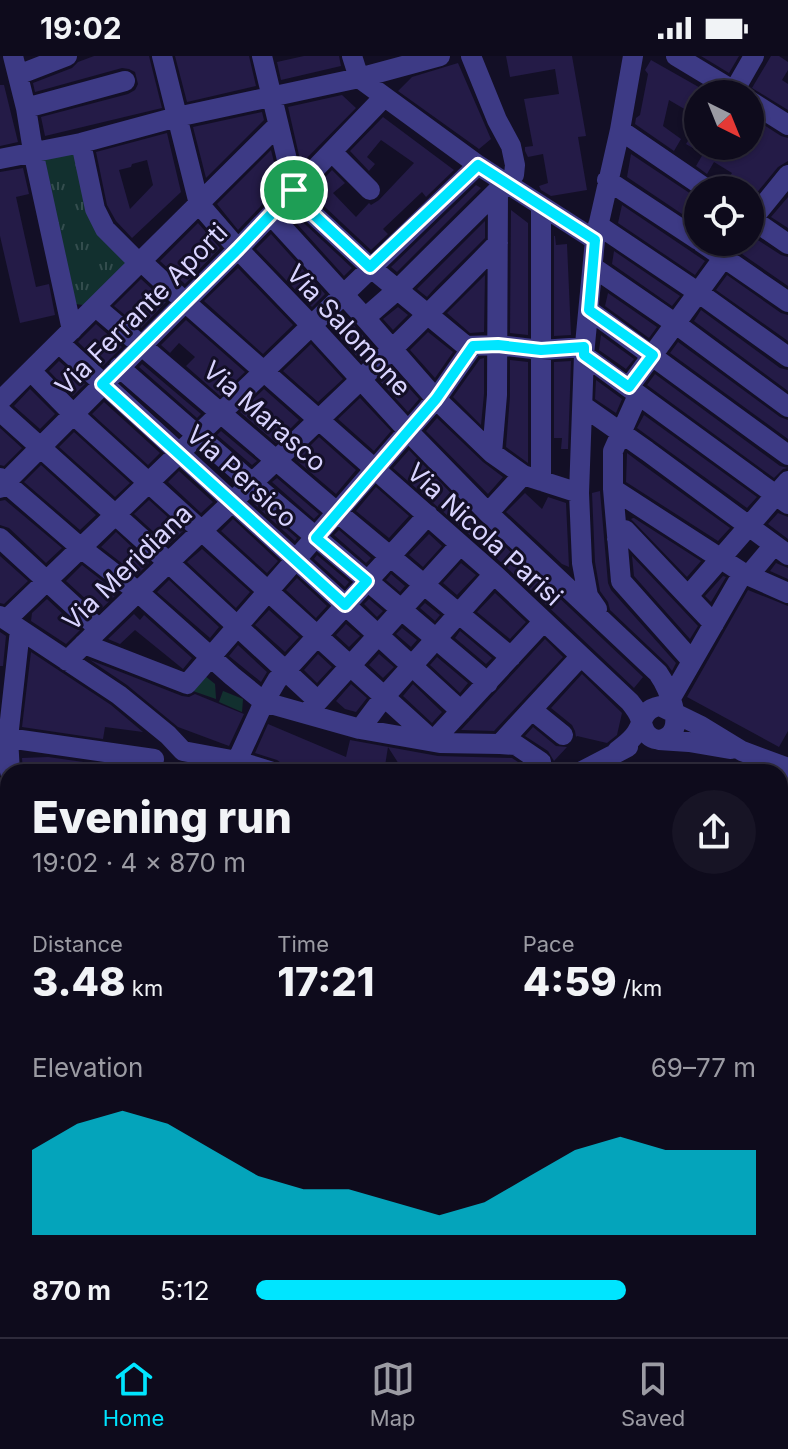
<!DOCTYPE html>
<html lang="en">
<head>
<meta charset="utf-8">
<style>
  :root { --surface:#0e0b1c; --page:#171425; --text:#f1f3f6; --muted:#9b9ba3; --line:#2e2b3b; --accent:#00e5ff }
  body { margin:0; font-family:Inter,sans-serif; background:var(--page); color:var(--text); height:100vh; display:flex; flex-direction:column; font-size:30px; white-space:nowrap }
  * { box-sizing:border-box; margin:0 }
  p { font-size:26px; color:var(--muted) }
  .icon { flex:none; width:44px; height:44px; fill:none; stroke:currentColor; stroke-width:2; stroke-linecap:round; stroke-linejoin:round }
  .map { position:relative; flex:1; overflow:hidden }
  .sheet { position:absolute; left:0px; top:708px; width:788px; height:574px; display:flex; flex-direction:column; background:var(--surface); border-radius:24px 24px 0 0; box-shadow:0 2px 6px #0004,0 0 0 2px var(--line) }
  .sheet>* { flex:none }
  .needle { width:52px; rotate:137deg }
  .controls { position:absolute; left:684px; top:24px; display:grid; gap:16px }
  .controls a { display:grid; place-items:center; width:80px; height:80px; border-radius:50%; background:var(--surface); box-shadow:0 2px 6px #0004,0 0 0 2px var(--line); font-size:40px }
  .pin { position:absolute; display:grid; place-items:center; width:68px; height:68px; color:#fff; margin:-34px; border:4px solid #fff; border-radius:50%; box-shadow:0 2px 8px #0007 }
  .round { display:grid; place-items:center; flex:none; width:84px; height:84px; border-radius:42px; background:var(--page) }
  .headline { display:flex; align-items:center; justify-content:space-between; height:136px; padding:0 32px }
  h1 { font-size:44px; font-weight:800; line-height:60px }
  .metrics { display:grid; grid-template-columns:repeat(3,1fr); gap:12px; height:136px; padding:8px 32px }
  .metrics div { display:grid; align-content:center }
  .metrics b { font-size:40px; font-weight:800 }
  .metrics small { font-size:22px; font-weight:400 }
  .metrics p { font-size:22px }
  .chart { height:224px; padding:16px 32px }
  .chart p { display:flex; justify-content:space-between }
  .chart svg { width:100%; height:144px; margin-top:8px; fill:var(--accent); opacity:.7 }
  ul { padding:0 32px; list-style:none; font-size:26px }
  li { display:grid; grid-template-columns:128px 96px 1fr; align-items:center; height:60px }
  li i { height:20px; border-radius:10px; background:var(--accent) }
  .status { display:flex; justify-content:space-between; align-items:center; height:56px; padding:0 40px; background:var(--surface); direction:ltr }
  .status svg { height:22px; fill:currentColor }
  .tabs { display:flex; justify-content:space-around; align-items:center; height:112px; border-top:2px solid var(--line); background:var(--surface); font-size:22px; color:var(--muted) }
  .tabs a { display:grid; justify-items:center; gap:4px }
  .tabs .current { color:var(--accent) }
  .map>svg:first-child { display:block }
  .grass { fill:url(#grass-tufts) }
  .building { fill:#241b47; fill-rule:evenodd }
  .lines { fill:none; stroke-linecap:round; stroke-linejoin:round }
  .minor { stroke:#3d3a85; stroke-width:20 }
  .route-casing { stroke:#fff; stroke-width:16 }
  .route { stroke:#00e5ff; stroke-width:10 }
  .labels { text-anchor:middle; dominant-baseline:central; stroke-width:6; stroke-linejoin:round; paint-order:stroke }
  .street-label { font-size:26px; fill:#d9d4ff; stroke:#130f26 }
</style>
</head>
<body>
<div class="status"><b>19:02</b><svg viewBox="0 0 49 12"><path d="M0 12V9h3v3zM5 12V6h3v6zM10 12V3h3v9zM15 12V0h3v12zM26 1h20v11H26zM47 4h2v5h-2z"/></svg></div>
<div class="map">
<svg width="788" height="1281" viewBox="0 0 788 1281">
  <defs>
    <pattern id="grass-tufts" width="24" height="20" patternUnits="userSpaceOnUse" patternTransform="scale(2)"><rect width="24" height="20" fill="#12302f"/><path d="M3 7l-1-3M5 7V3M7 7l1-3M15 17l-1-3M17 17v-4M19 17l1-3" fill="none" stroke="#344d4e"/></pattern>
  </defs>
  <rect width="100%" height="100%" fill="#130f26"/>
  <!-- grass -->
  <path class="grass" d="M76 96 129 207 83 249 76 248 42 103Z
    M205 620 215 628 216 643 193 635Z
    M223 635 243 643 242 656 219 646Z
    M8 1193V1274H33L25 1281H0V1195Z"/>
  <!-- building -->
  <path class="building" d="M94 0H149L162 52 45 80 41 61 128 38 135 34 138 28 135 16 129 13 122 12 35 36 33 27 72 12 78 6Z
    M175 0H249L256 30 187 46Z
    M304 0H339L341 10 281 24 277 6Z
    M506 0H572L586 80 578 81 587 134 551 140 541 134 539 130 548 127 543 98 528 101 525 95V91L533 90 524 43 559 38 555 13 510 21Z
    M701 0H739L729 17Z
    M771 0H779L788 6V14L782 24 788 28V54L752 32Z
    M651 4 711 38H698V61L669 44 663 70 681 83 674 95 635 68 636 62 640 59 648 18 645 14Z
    M458 7 491 83 479 93 398 35 412 21Z
    M0 29H4L18 86 0 90Z
    M342 39 356 52 301 108 288 51Z
    M262 56 264 64 206 122 193 71Z
    M750 60 781 80 788 82V105L778 111 750 145V134H721L732 117 714 106 707 118 696 110 703 98 686 88 698 69V90H738L750 97Z
    M383 61 454 114 426 141 422 136 383 173 388 178 371 194 310 137 332 114 345 127 333 137 356 161 369 147 371 149 379 144 414 107 381 84 367 101 375 108 369 115 350 95Z
    M167 77 181 136 132 182 116 165 107 149 96 96ZM147 104 153 129 130 153 119 114 131 111 132 108Z
    M271 94 280 130 238 174 217 148Z
    M631 98 694 140 682 158 627 121Z
    M23 112 29 138 16 141 36 231 49 228 55 259 20 267 0 180V116Z
    M476 129 481 132 397 216 391 211Z
    M788 141V172L771 161Z
    M622 149 705 205 695 219 618 167Z
    M511 154 528 167V279L510 277Z
    M292 156 352 212 344 220 289 159Z
    M485 165V182L436 231 427 241 417 233Z
    M198 167 220 192 185 228 160 205Z
    M271 178 325 238 312 251 256 193Z
    M750 179 781 199 788 201V230L742 198 748 186H750Z
    M554 180H555L556 189 567 188 571 279 554 280Z
    M614 195 680 240 672 250 612 208Z
    M238 212 293 269 263 298 204 245Z
    M485 219 484 276 470 277 447 257Z
    M727 219 781 257 788 259V285L716 234Z
    M141 223 166 246 141 272 114 250Z
    M608 237 657 271 649 282 605 250Z
    M398 251 408 259 393 274 383 263Z
    M701 254 780 312 788 314V335L694 265Z
    M343 257 374 292 361 305 330 270Z
    M186 264 245 316 220 340 186 310 195 301 179 287 170 297 161 289Z
    M96 268 122 291 103 310 78 286Z
    M428 276 453 296 435 322 410 294Z
    M601 279 634 303 626 313 599 294Z
    M678 286 780 361 788 364V383L670 297Z
    M311 288 343 323 318 346 283 315Z
    M484 302V338L481 369 453 341 480 303Z
    M510 304 528 306V407L506 391 510 340Z
    M59 305 85 328 73 340 49 315Z
    M571 305 568 393H561L562 382H554V306Z
    M142 308 201 358 197 362 139 311Z
    M391 312 419 343 408 356 379 324Z
    M655 318 780 410 788 412 783 413 774 422 647 329Z
    M596 324 622 343 616 357 595 343Z
    M30 333 55 358 40 373 14 350Z
    M264 333 299 364 276 387 240 356Z
    M360 342 391 375 374 395 338 363Z
    M104 346 160 397 148 409 92 358Z
    M644 359 757 441 747 452 637 372Z
    M437 362 483 406 503 421 488 438 426 375Z
    M0 372 22 392 4 410 0 409Z
    M221 375 257 405 252 409 217 379Z
    M74 376 130 427 115 441 59 391Z
    M319 381 356 414 336 438 296 404Z
    M409 394 479 466 643 621 634 632 503 508 393 412Z
    M627 397 639 406 730 472 718 485 626 426Z
    M41 409 96 459 80 474 24 426Z
    M179 415 213 446 201 457 168 426Z
    M277 422 319 458 314 463 272 426Z
    M376 431 409 460 389 482 356 455Z
    M600 435 608 527 611 534 676 607 672 615 667 608 610 554 608 546 600 535 595 506 592 437Z
    M525 437 542 453 548 441 566 447 569 511 562 508 506 456Z
    M5 444 62 492 46 507 9 472 0 469V445Z
    M149 444 183 475 168 489 134 458Z
    M253 444 297 482 295 485 254 448Z
    M778 457 788 461V483L768 468Z
    M633 462H634L701 505 687 521 631 463Z
    M233 463 278 505 267 517 221 475Z
    M339 474 371 502 366 507 334 479Z
    M116 476 149 507 137 519 101 491Z
    M429 478 442 490 423 511 409 499Z
    M202 493 250 536 236 552 187 506Z
    M317 499 349 526 345 531 314 503Z
    M0 500 28 525 4 548 0 547Z
    M632 500 698 570 690 583 634 520Z
    M461 507 476 519 457 539 443 527Z
    M776 507 788 512V523L770 515Z
    M82 509 118 537 99 555 66 525Z
    M391 518 405 530 400 536 386 524Z
    M723 520 726 521 711 546 705 540Z
    M297 522 327 550 316 562 286 534Z
    M169 524 219 571 210 582 157 536Z
    M748 534 788 550V675L779 691 687 641Z
    M495 537 526 566 510 583 477 556Z
    M47 543 80 574 66 588 31 565 32 557Z
    M369 543 383 555 377 561 364 548Z
    M425 547 440 559 435 565 420 552Z
    M269 554 299 581 285 596 255 569Z
    M134 558 140 564 144 559 192 602 183 613 135 574 120 588 108 583Z
    M346 568 360 580 349 591 336 579Z
    M402 572 417 584 411 591 396 578Z
    M460 575 492 602 486 608 455 582Z
    M0 576 6 580 3 610H0Z
    M545 583 563 601 494 675 461 674Z
    M238 589 267 616 261 626 229 600Z
    M31 596 111 649 143 676 105 671 103 683 22 671Z
    M318 598 332 611 317 627 304 614Z
    M379 598 394 611 383 622 369 609Z
    M437 601 468 627 460 637 430 609Z
    M90 604 182 640 189 641 195 638 244 658 229 690 178 671 127 629Z
    M582 618 622 657 617 679 607 687 577 680 576 681 575 675 572 669 551 652Z
    M351 628 367 642 356 656 345 653 336 645Z
    M413 628 442 656 432 667 403 640Z
    M268 668 346 701 350 684 438 700 512 702 533 716H404L388 691 384 716 320 715 319 716 284 709 277 704 255 697Z
    M533 671 556 690 567 691 554 705 548 695 525 680Z
    M48 701 147 715V716H23L22 702Z"/>
  <g class="lines">
    <!-- minor -->
    <path class="minor" d="M13 0 26 52 33 95 72 274
      M262 0 290 116 298 144 370 211 466 290 498 289 541 294 584 291
      M352 0 359 22 478 109 595 184
      M471 0 497 64 511 90 515 109 514 119 498 134 497 339 492 397
      M676 0 739 38
      M18 19 67 0
      M734 35 754 0
      M750 45 788 69
      M26 52 125 25
      M620 74 708 134
      M81 87 95 153 105 173 132 200 142 206 185 246 494 518 630 646C634 651 638 656 640 662 643 668 643 675 648 679 653 684 661 685 667 681 686 671 667 630 658 617L488 457 408 375 311 269 238 193 199 148 162 0
      M332 96 370 134
      M0 103 81 87 177 61 359 22 440 0
      M607 124 698 184
      M271 159 365 262 436 343 492 397 523 419 579 437
      M750 162 788 188
      M750 166 788 119
      M598 169 699 237 788 301
      M701 186 788 246
      M593 211 676 268 788 351
      M96 251 338 457 511 601
      M589 254 788 399
      M365 262 397 234 498 134
      M59 287 461 655
      M584 299 788 448
      M119 311 252 427 488 627
      M31 315 73 358 433 685 543 566
      M629 331 735 186
      M638 339 613 395V433L621 525 692 605
      M0 345 278 69
      M583 350 647 395 788 499
      M0 355 169 507 318 645
      M0 422 81 492 138 536 232 620 264 646 360 673 440 687 500 688 581 600
      M541 425V149
      M0 432 238 193 384 41
      M613 433 743 517 788 537
      M488 457 523 419
      M0 482 99 573
      M617 483 625 474 714 568
      M749 519 774 489
      M688 540 788 425
      M597 553 588 540 582 507 579 437 584 299 595 184 620 74 633 0
      M0 560 119 639 168 679 183 695 237 705 273 716
      M6 564 478 109
      M84 588 187 628 436 343 473 290
      M67 605C209 464 359 331 498 187
      M671 642 743 517
      M310 654 460 489
      M532 654 563 679
      M360 673 384 641 494 518
      M0 681 154 703
      M659 684 689 686 730 693
      M500 688 516 689 541 706
      M617 695C622 691 629 686 633 681 645 668 639 654 660 650L701 670 742 695 788 712
      M237 705 264 646 277 624 428 459
      M10 716 8 682 20 574
      M580 716 628 691
      M0 763H8
      M0 816 8 815
      M0 889 8 888
      M780 963 788 960
      M780 1026 788 1060
      M0 1030 8 1029
      M0 1112 8 1111
      M780 1124 788 1121
      M0 1177 8 1175
      M105 1274 112 1281
      M180 1274 185 1281
      M245 1274 249 1281
      M409 1274 412 1281
      M511 1274 515 1281
      M567 1274 571 1281
      M620 1274 624 1281
      M668 1274 672 1281
      M752 1274 756 1281
      M60 1281 67 1274
      M137 1281 146 1274
      M343 1281 357 1274
      M464 1281 476 1274"/>
  </g>
  <g class="lines">
    <defs>
      <path id="route" d="M478 109 595 184 589 254 653 299 629 331 584 299V291L541 294 498 289 473 290 436 343 316 482 367 525 345 549 102 328 238 193 294 134 298 144 370 211Z"/>
    </defs>
    <!-- route casing -->
    <use href="#route" class="route-casing"/>
    <!-- route -->
    <use href="#route" class="route"/>
  </g>
  <g class="labels">
    <!-- street labels -->
    <g class="street-label">
      <text transform="translate(141 253) rotate(-45)">Via Ferrante Aporti</text>
      <text transform="translate(349 274) rotate(47)">Via Salomone</text>
      <text transform="translate(265 360) rotate(41)">Via Marasco</text>
      <text transform="translate(242 420) rotate(42)">Via Persico</text>
      <text transform="translate(485 478) rotate(42)">Via Nicola Parisi</text>
      <text transform="translate(127 511) rotate(-44)">Via Meridiana</text>
    </g>
  </g>
</svg>
<div class="controls">
<a><svg class="needle" viewBox="-14 -14 28 28"><path d="M0-13l5 13h-10z" fill="#e53935"/><path d="M0 13l5-13h-10z" fill="#9b9ba3"/></svg></a>
<a><svg class="icon" aria-label="locate" viewBox="0 0 24 24"><circle cx="12" cy="12" r="6"/><path d="M12 2v4M12 18v4M2 12h4M18 12h4"/></svg></a>
</div>
<div class="pin" style="left:294px;top:134px;background:#1e9e55"><svg class="icon" aria-label="arrive" viewBox="0 0 24 24"><path d="M6 21V4h12l-3 4 3 4H6"/></svg></div>
<section class="sheet">
<div class="headline"><div><h1>Evening run</h1><p>19:02 · 4 × 870 m</p></div><a class="round"><svg class="icon" aria-label="share" viewBox="0 0 24 24"><path d="M12 15V3M7 8l5-5 5 5M5 13v7h14v-7"/></svg></a></div>
<div class="metrics">
<div><p>Distance</p><b>3.48<small> km</small></b></div>
<div><p>Time</p><b>17:21</b></div>
<div><p>Pace</p><b>4:59<small> /km</small></b></div>
</div>
<div class="chart"><p><span>Elevation</span>69–77 m</p>
<svg viewBox="0 0 160 44" preserveAspectRatio="none"><path d="M0 44V18L10 10L20 6L30 10L40 18L50 26L60 30L70 30L80 34L90 38L100 34L110 26L120 18L130 14L140 18L150 18L160 18V44z"/></svg>
</div>
<ul>
<li><b>870 m</b>5:12<i style="width:74%"></i></li>
</ul>
</section>
</div>
<nav class="tabs">
<a class="current"><svg class="icon" aria-label="home" viewBox="0 0 24 24"><path d="M3 11l9-7 9 7M6 9v11h12V9"/></svg>Home</a>
<a><svg class="icon" aria-label="map" viewBox="0 0 24 24"><path d="M3 6l6-2 6 2 6-2v14l-6 2-6-2-6 2zM9 4v14M15 6v14"/></svg>Map</a>
<a><svg class="icon" aria-label="saved" viewBox="0 0 24 24"><path d="M7 4h10v16l-5-4-5 4z"/></svg>Saved</a>
</nav>
</body>
</html>
